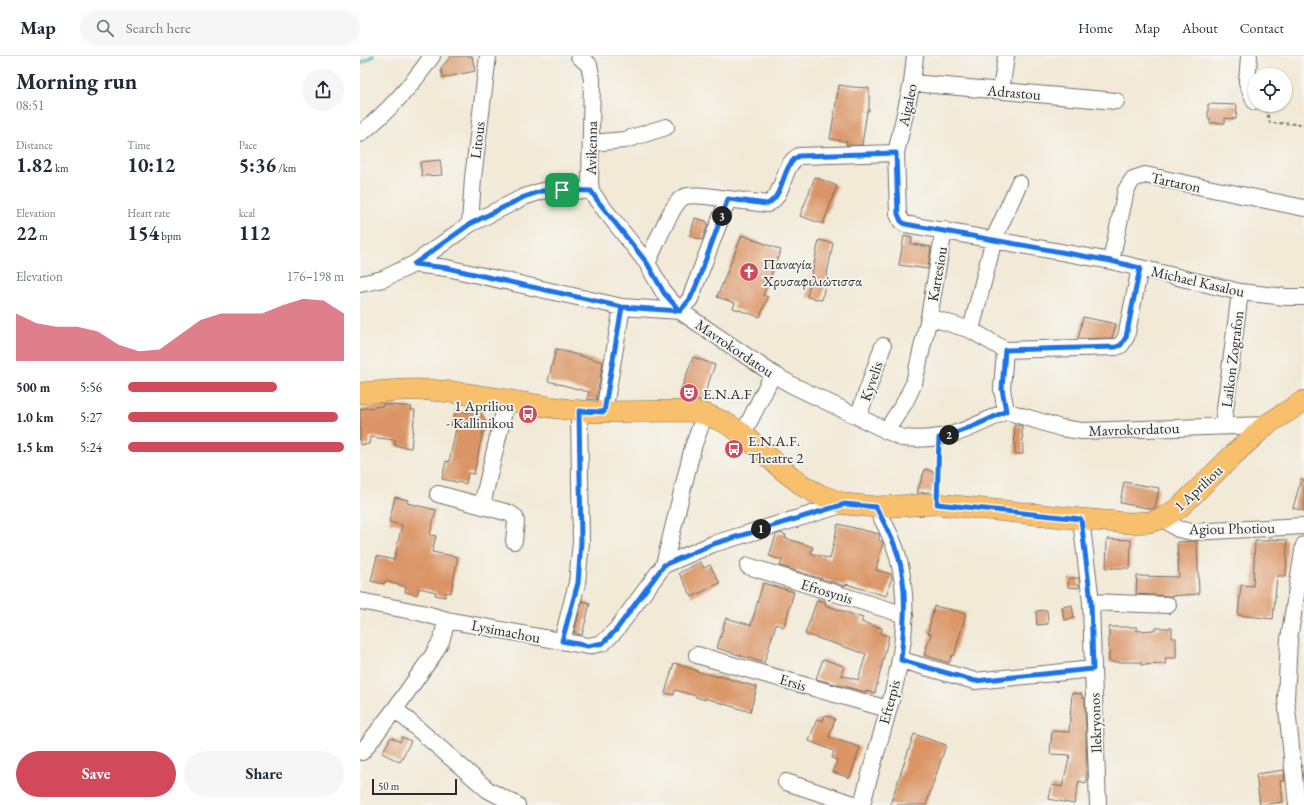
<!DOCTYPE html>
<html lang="en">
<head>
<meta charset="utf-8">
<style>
  :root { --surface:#fff; --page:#f6f6f7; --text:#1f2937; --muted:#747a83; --line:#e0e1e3; --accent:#d1495b }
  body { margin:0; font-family:"EB Garamond",serif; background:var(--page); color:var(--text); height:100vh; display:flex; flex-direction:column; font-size:15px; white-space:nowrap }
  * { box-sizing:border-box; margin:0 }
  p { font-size:13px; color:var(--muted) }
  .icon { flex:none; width:22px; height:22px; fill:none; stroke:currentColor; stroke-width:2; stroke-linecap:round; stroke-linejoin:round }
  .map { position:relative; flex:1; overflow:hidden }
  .sheet { display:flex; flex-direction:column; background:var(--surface); width:360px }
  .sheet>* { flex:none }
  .fabs { position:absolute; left:888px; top:12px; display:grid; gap:8px }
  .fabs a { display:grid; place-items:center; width:44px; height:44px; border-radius:50%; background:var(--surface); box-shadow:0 1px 3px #0004; font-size:20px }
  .scale { position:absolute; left:12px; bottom:10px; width:85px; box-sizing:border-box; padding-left:4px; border:2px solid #2b2b2b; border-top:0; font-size:11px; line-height:14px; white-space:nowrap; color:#2b2b2b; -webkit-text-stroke:3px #f6f6f2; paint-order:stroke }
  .pin { position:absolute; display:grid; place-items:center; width:34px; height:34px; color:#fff; margin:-17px; border-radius:8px; box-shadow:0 2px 6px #0006 }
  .km { position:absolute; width:20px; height:20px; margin:-10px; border-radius:50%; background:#222; color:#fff; font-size:11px; line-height:20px; text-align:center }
  .round { display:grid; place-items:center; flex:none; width:42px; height:42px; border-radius:21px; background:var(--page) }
  .summary { display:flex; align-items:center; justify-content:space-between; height:68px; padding:0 16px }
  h1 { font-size:22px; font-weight:700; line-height:30px }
  .stats { display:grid; grid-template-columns:repeat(3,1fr); gap:6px; height:68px; padding:4px 16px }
  .stats div { display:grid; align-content:center }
  .stats b { font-size:20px; font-weight:700 }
  .stats small { font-size:11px; font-weight:400 }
  .stats p { font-size:11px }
  .chart { height:112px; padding:8px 16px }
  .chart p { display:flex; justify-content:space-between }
  .chart svg { width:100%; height:72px; margin-top:4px; fill:var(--accent); opacity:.7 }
  .cta { display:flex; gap:8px; margin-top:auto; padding:8px 16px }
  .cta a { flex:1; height:46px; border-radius:24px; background:var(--accent); color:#fff; font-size:16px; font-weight:700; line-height:46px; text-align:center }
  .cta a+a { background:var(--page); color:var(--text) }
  ul { padding:0 16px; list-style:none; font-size:13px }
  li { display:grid; grid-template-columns:64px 48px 1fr; align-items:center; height:30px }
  li i { height:10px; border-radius:5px; background:var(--accent) }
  header { display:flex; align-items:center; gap:24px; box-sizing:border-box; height:56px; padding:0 20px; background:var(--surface); border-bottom:1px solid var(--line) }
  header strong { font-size:19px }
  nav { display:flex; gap:22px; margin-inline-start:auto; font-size:14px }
  .search { width:280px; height:36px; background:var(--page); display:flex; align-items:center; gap:10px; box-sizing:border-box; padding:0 14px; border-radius:22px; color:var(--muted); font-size:15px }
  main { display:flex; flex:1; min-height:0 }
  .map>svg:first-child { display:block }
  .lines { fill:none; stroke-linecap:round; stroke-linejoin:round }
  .stream { stroke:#40b0bb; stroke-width:3.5 }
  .building { fill:#da9465 }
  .minor-casing { stroke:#716e67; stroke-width:18 }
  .major-casing { stroke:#716e67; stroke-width:22 }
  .path { stroke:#716e67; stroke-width:2; stroke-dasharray:3 3; stroke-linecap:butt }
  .minor { stroke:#fff; stroke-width:16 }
  .major { stroke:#f8bf6c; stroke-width:21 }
  .route-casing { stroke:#fff; stroke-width:8 }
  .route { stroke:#1a73e8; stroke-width:5 }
  .labels { text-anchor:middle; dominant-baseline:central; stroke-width:3.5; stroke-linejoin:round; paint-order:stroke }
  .street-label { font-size:15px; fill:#2b2b2b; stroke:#f6f6f2 }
  .poi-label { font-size:15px; fill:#2b2b2b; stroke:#f6f6f2; text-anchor:start }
</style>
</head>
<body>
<header>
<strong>Map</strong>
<div class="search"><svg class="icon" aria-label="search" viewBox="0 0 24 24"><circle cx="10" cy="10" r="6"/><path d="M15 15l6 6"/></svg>Search here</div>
<nav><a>Home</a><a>Map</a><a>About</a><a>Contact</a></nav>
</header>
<main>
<section class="sheet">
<div class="summary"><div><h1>Morning run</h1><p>08:51</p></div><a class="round"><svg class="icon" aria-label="share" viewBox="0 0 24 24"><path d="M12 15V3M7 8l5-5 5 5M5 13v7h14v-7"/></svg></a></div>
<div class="stats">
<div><p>Distance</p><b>1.82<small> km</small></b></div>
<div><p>Time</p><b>10:12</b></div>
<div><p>Pace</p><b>5:36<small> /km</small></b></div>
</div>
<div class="stats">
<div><p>Elevation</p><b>22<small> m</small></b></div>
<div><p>Heart rate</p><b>154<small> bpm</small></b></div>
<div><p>kcal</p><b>112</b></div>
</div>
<div class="chart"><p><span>Elevation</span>176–198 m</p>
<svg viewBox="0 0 160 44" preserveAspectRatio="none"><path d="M0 44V15L10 21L20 23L30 23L40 26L50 34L60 38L70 37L80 28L90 19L100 15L110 15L120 15L130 10L140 6L150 7L160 15V44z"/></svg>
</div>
<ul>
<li><b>500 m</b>5:56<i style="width:69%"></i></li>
<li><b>1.0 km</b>5:27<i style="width:97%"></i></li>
<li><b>1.5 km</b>5:24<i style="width:100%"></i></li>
</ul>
<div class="cta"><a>Save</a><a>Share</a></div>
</section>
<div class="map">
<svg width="944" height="749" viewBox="0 0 944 749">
  <rect width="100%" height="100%" fill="#f6f6f2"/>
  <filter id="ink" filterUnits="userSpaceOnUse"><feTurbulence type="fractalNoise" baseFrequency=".025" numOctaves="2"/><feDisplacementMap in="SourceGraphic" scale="8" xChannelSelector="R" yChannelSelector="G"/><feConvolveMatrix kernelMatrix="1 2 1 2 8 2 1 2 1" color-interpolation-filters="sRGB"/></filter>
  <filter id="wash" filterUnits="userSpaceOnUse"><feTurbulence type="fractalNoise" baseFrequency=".012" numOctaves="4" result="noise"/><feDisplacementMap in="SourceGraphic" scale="16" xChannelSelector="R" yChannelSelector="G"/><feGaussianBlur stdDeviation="0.9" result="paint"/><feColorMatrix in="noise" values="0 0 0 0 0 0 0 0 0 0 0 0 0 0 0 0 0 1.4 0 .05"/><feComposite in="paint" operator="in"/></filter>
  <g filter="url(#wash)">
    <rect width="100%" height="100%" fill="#f2e9d6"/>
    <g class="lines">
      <!-- stream -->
      <path class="stream" d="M0 8 13 0"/>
    </g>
    <g id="blocks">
      <!-- building -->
      <path class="building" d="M91 0H112L115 15 83 22 81 12Z
        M479 29 492 31 509 32V55H507L502 89H486L487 86 470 83Z
        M848 48 877 49 876 63 865 62V67H850V62H848Z
        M80 104 82 119 62 120 60 106Z
        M455 121 477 130 463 168 440 160Z
        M335 162 346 165 348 168 342 184 330 180Z
        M382 179 421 194 403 239 408 241 400 261 373 252 375 247 357 241Z
        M544 180 552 182 551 188 571 191 568 213 539 209Z
        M459 184 473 187 462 244 447 241Z
        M723 261 756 268 752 282 718 283Z
        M196 293 243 306 236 344 227 343 229 336 188 325Z
        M333 301 355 309 342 345 320 337Z
        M23 348 52 351 51 354H55L51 392 35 390V384L10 381 9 388 0 389V353L23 350Z
        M96 354 112 357 113 355 121 356 126 366 124 375H123L114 418 108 417 106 428 82 423 86 405 89 406 96 373 91 372Z
        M654 369 662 370 663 398H655Z
        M565 413 576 417 570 436 557 437Z
        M941 423 944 424V455L933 452Z
        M764 426 799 432 795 452 793 453 760 447Z
        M35 441 48 444 47 447 76 454 70 479 76 480 72 496 98 501 91 537 86 536 85 541 75 539 76 536 59 532 57 539 45 536 46 531 25 525 24 528 11 525 17 500 34 504 42 469 29 466Z
        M478 468 519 478V484L523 486 516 514 531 518 532 521 526 540 486 528 485 530 420 510 422 504 409 500 416 479 420 477 426 479 425 482 453 491 451 497 470 503Z
        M747 483 771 484 770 512H746Z
        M909 483 927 484 926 520H917L913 563 878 559 881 529 893 530 895 485H909Z
        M837 485 839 538 809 540 776 538 777 520 819 521 817 486Z
        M340 506 344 512 350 509 360 527 332 541 319 517Z
        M709 522H719V532L708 531Z
        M403 527 434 536 424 571 416 568 404 607 357 592 366 562 391 569Z
        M457 544 466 546 465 549 503 562 501 566 522 572 521 578 529 580 515 637 506 635V636L456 623 463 603 484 610 481 619 498 624 506 598 445 578Z
        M222 545 230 547 222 579 214 577Z
        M712 549 714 562 704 564 702 551Z
        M574 550 606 557 594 600 592 599 589 607 564 599 571 578 568 577Z
        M687 554 688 568 677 569 676 555Z
        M749 571H777V575L796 574V572H812V582H816V602H805L806 608 781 609V606H749Z
        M314 607 336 614V615L359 621V620L397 631 390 656 345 642V644L336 641V640L315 634 314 639 305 637Z
        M712 637 722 638V642H725L727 719 726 727 719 725 714 748 689 743 692 729 702 731 710 699 690 698 692 675 709 676Z
        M465 659 475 663 469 681 500 691 490 722 473 716 477 704 472 702 474 695 449 685 457 663 463 665Z
        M554 678 586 689 566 749H530Z
        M31 681 40 686 42 681 51 685 40 706 22 697Z
        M924 714 925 724 920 725 923 746 900 749 896 718Z"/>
    </g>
  </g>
  <g filter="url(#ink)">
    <use href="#blocks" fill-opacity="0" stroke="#716e67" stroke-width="1"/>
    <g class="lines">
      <defs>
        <path id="minor" d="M219 0 229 9 232 23 230 125 231 135 237 144 287 207 304 237 320 255
          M555 0 552 27 536 97 538 158 541 165 545 168 751 205 880 236 926 241H944
          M889 0 887 26 895 46
          M552 27 756 45
          M641 35 646 0
          M0 78C28 56 52 29 72 0
          M231 87 265 84 306 71
          M110 168 113 122 128 0
          M751 205 766 134 773 123 785 119 944 152
          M287 207C294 194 311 149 322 142 330 136 358 142 368 143
          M54 208 110 168 164 141 182 135 202 134 231 135
          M0 228 23 223 54 208 87 212 262 251 320 255 413 318 432 329 542 382C585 386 608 374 646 355L701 372 722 375 906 369
          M320 255 330 243 368 143 407 148C425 141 421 109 439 100L536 97
          M569 261 611 274 645 294 756 291 761 289 766 281 780 212
          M611 274 634 183 659 127
          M645 294 642 333 646 355
          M244 356 262 251
          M498 361 523 290
          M863 369 880 236
          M526 375 545 346 554 327 569 261 584 174
          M383 378 413 318
          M78 438 149 457 155 461 156 466 154 485
          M122 449 147 343
          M803 462 818 473 832 476 944 470
          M721 463 731 546 808 549
          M304 509 333 391 345 358
          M388 510 545 559
          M0 545 62 557 87 564 228 590 243 587 256 574 304 509 353 488 485 448
          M731 546 733 613
          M202 585 217 527 221 486 219 355
          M337 599 528 653
          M541 604 615 625 733 613 738 749
          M35 653 128 734 157 749
          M2 696 35 653 73 599 81 585 87 564
          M426 726 497 749
          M502 749C521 668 560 585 538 501 534 484 524 467 516 451
          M937 749 926 643 929 583 944 489"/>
        <path id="major" d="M0 337C26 335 53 332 80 335 132 339 183 353 235 356L329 355 345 358 364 366 383 378 424 415 445 431 460 439 485 448 516 451 577 448 721 463 769 467 790 466 803 462 819 452 872 400 906 369 944 345"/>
      </defs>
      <!-- minor casing -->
      <use href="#minor" class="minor-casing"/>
      <!-- major casing -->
      <use href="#major" class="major-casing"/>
      <!-- path -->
      <path class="path" d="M906 53 910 67 944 68
        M577 433 578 395"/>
      <!-- minor -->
      <use href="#minor" class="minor"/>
      <!-- major -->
      <use href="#major" class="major"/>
    </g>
  </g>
  <g class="lines" filter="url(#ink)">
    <defs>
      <path id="route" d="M202 134 231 135 237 144 287 207 304 237 320 255 262 251 244 356 219 355 221 486 218 527 202 585 228 590 243 587 256 574 304 509 353 488 485 448 516 451C524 467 533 482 538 499 548 533 544 569 541 604L615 625 733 613 731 546 721 463 577 448 579 382C603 376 624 366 646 355L642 333 645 294 756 291 761 289 766 281 780 212 751 205 545 168 541 165 538 158 536 97 439 100C421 109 425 140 407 148L368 143 336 230 330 243 320 255 262 251 87 212 54 208 110 168 164 141 182 135 202 134"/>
    </defs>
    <!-- route casing -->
    <use href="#route" class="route-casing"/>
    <!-- route -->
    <use href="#route" class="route"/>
  </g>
  <!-- icons -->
  <defs>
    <symbol id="church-disc" viewBox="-11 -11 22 22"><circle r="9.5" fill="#d1495b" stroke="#f6f6f2"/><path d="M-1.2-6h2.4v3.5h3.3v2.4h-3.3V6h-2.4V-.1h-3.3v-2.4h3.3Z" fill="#fff"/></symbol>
    <symbol id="theatre-disc" viewBox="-11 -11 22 22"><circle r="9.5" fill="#d1495b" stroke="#f6f6f2"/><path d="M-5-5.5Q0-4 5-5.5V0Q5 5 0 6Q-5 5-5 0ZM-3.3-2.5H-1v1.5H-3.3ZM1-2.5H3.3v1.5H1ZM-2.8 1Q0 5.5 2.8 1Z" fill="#fff"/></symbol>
    <symbol id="bus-disc" viewBox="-11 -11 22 22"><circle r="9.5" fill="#d1495b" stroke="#f6f6f2"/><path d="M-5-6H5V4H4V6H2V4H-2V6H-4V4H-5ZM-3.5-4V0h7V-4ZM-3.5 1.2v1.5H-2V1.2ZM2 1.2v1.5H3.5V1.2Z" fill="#fff"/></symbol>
  </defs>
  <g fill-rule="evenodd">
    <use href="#church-disc" x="378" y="205" width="22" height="22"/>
    <use href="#theatre-disc" x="318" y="326" width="22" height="22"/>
    <use href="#bus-disc" x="157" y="347" width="22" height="22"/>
    <use href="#bus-disc" x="363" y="382" width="22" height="22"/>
  </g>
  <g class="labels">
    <!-- street labels -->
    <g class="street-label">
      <text transform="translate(654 36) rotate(5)">Adrastou</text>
      <text transform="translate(547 49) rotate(-78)">Aigaleo</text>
      <text transform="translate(117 84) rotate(-83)">Litous</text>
      <text transform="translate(231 92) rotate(-89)">Avikenna</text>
      <text transform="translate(816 126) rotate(12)">Tartaron</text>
      <text transform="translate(577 218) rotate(-80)">Kartesiou</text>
      <text transform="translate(838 225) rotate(13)">Michael Kasalou</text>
      <text transform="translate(375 292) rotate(34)">Mavrokordatou</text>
      <text transform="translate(872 303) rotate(-83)">Laikon Zografon</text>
      <text transform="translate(511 325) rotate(-71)">Kyvelis</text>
      <text transform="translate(774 373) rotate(-2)">Mavrokordatou</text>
      <text transform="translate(838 432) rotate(-43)">1 Apriliou</text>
      <text transform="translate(872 472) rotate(-1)">Agiou Photiou</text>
      <text transform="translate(467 535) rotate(17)">Efrosynis</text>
      <text transform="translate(146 575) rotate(11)">Lysimachou</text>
      <text transform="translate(433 626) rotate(16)">Ersis</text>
      <text transform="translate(529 646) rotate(-75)">Efterpis</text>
      <text transform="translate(735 667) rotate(-92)">Ilekryonos</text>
    </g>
    <!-- poi labels -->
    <g class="poi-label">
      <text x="403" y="207">Παναγία<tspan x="403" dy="17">Χρυσαφιλιώτισσα</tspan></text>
      <text x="343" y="337">E.N.A.F</text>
      <text x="154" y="349" text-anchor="end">1 Apriliou<tspan x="154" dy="17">- Kallinikou</tspan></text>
      <text x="388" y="384">E.N.A.F.<tspan x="388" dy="17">Theatre 2</tspan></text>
    </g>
  </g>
</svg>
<div class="fabs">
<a><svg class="icon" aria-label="locate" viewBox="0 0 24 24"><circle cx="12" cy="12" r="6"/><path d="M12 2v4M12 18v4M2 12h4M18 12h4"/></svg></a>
</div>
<div class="scale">50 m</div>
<div class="pin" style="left:202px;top:134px;background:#1e9e55"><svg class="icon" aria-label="arrive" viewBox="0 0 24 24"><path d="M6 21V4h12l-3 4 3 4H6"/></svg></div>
<b class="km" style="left:401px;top:473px">1</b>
<b class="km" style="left:589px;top:379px">2</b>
<b class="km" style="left:362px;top:160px">3</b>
</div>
</main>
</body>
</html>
